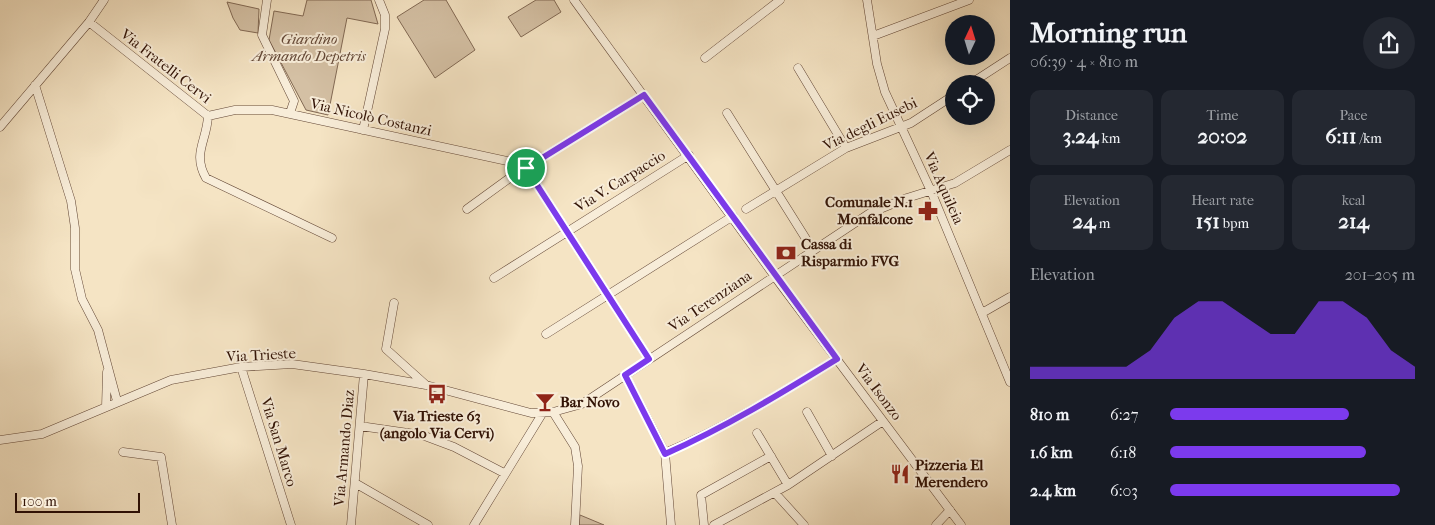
<!DOCTYPE html>
<html lang="en">
<head>
<meta charset="utf-8">
<style>
  :root { --surface:#171b24; --page:#242831; --text:#f1f3f6; --muted:#9ea1a6; --accent:#7c3aed }
  body { margin:0; font-family:"IM FELL French Canon",serif; background:var(--page); color:var(--text); height:100vh; display:flex; flex-direction:column; font-size:19px; white-space:nowrap }
  * { box-sizing:border-box; margin:0 }
  p { font-size:16px; color:var(--muted) }
  .icon { flex:none; width:28px; height:28px; fill:none; stroke:currentColor; stroke-width:2; stroke-linecap:round; stroke-linejoin:round }
  .map { position:relative; flex:1; overflow:hidden }
  .side { display:flex; flex-direction:column; background:var(--surface); width:425px }
  .side>* { flex:none }
  .needle { width:32px; rotate:4deg }
  .tools { position:absolute; left:945px; top:15px; display:grid; gap:10px }
  .tools a { display:grid; place-items:center; width:50px; height:50px; border-radius:50%; background:var(--surface); box-shadow:0 5px 20px #0002; font-size:25px }
  .scale { position:absolute; left:15px; bottom:12px; width:125px; box-sizing:border-box; padding-left:5px; border:2px solid #311205; border-top:0; font-size:14px; line-height:18px; white-space:nowrap; color:#311205; -webkit-text-stroke:4px #f8edd9; paint-order:stroke }
  .pin { position:absolute; display:grid; place-items:center; width:42px; height:42px; color:#fff; margin:-21px; border:2px solid #fff; border-radius:50%; box-shadow:0 1px 5px #0007 }
  .round { display:grid; place-items:center; flex:none; width:52px; height:52px; border-radius:26px; background:var(--page) }
  .head { display:flex; align-items:center; justify-content:space-between; height:85px; padding:0 20px }
  h1 { font-size:28px; font-weight:800; line-height:38px }
  .stats { display:grid; grid-template-columns:repeat(3,1fr); gap:8px; height:85px; padding:5px 20px }
  .stats div { display:grid; align-content:center; border-radius:10px; background:var(--page); text-align:center }
  .stats b { font-size:21px; font-weight:800 }
  .stats small { font-size:14px; font-weight:400 }
  .stats p { font-size:14px }
  .chart { height:140px; padding:10px 20px }
  .chart p { display:flex; justify-content:space-between }
  .chart svg { width:100%; height:90px; margin-top:5px; fill:var(--accent); opacity:.7 }
  ul { padding:0 20px; list-style:none; font-size:16px }
  li { display:grid; grid-template-columns:80px 60px 1fr; align-items:center; height:38px }
  li i { height:12px; border-radius:6px; background:var(--accent) }
  main { display:flex; flex:1; min-height:0 }
  .map>svg:first-child { display:block }
  .green { fill:#d4c0a4; stroke:#826954 }
  .lines { fill:none; stroke-linecap:round; stroke-linejoin:round }
  .minor-casing { stroke:#624635; stroke-width:9 }
  .minor { stroke:#f8edd9; stroke-width:8 }
  .route-casing { stroke:#fff; stroke-width:10 }
  .route { stroke:#7c3aed; stroke-width:6 }
  .labels { text-anchor:middle; dominant-baseline:central; stroke-width:4; stroke-linejoin:round; paint-order:stroke }
  .park-label { font-size:15px; font-style:italic; fill:#624635; stroke:#f8edd9 }
  .street-label { font-size:15px; fill:#311205; stroke:#f8edd9 }
  .poi-label { font-size:15px; font-weight:bold; fill:#311205; stroke:#f8edd9; text-anchor:start }
</style>
</head>
<body>
<main>
<div class="map">
<svg width="1010" height="525" viewBox="0 0 1010 525">
  <rect width="100%" height="100%" fill="#f5e4c4"/>
  <filter id="stains"><feTurbulence type="fractalNoise" baseFrequency=".004" numOctaves="4"/><feColorMatrix values="0 0 0 0 .2 0 0 0 0 .09 0 0 0 0 .02 0 0 0 .5 -.17"/></filter>
  <radialGradient id="worn" r=".72"><stop offset=".6" stop-color="#630" stop-opacity="0"/><stop offset="1" stop-color="#630" stop-opacity=".3"/></radialGradient>
  <!-- green -->
  <path class="green" d="M307 0H371L378 24 347 18 328 115 306 110 269 40 274 11 303 16Z
    M424 0H446L475 50 435 78 397 17Z
    M536 0H554L561 12 521 37 508 17Z
    M227 2 259 9 258 33 240 30 233 18Z
    M580 515 604 525H579Z"/>
  <g class="lines">
    <defs>
      <path id="minor" d="M267 0 262 35 294 101 290 113
        M574 0 781 285 961 525
        M867 0 877 64 885 92 931 191 1010 382
        M89 22 208 116C207 141 192 153 206 178L332 238
        M873 36 969 0
        M705 58 780 0
        M798 68 846 148
        M970 84 1010 58
        M35 85 71 201 75 228V269L82 299 98 330 117 401
        M727 113 813 250
        M208 116 235 110H272L512 162 526 168 649 359
        M0 127 89 22 104 0
        M363 130 385 29V15L379 0
        M467 209 511 177 644 95
        M746 209 846 148 911 123 954 95
        M494 278 689 155
        M394 303 386 349 426 385
        M982 313 1010 297
        M546 334 733 216
        M241 367 291 525
        M625 375 665 453 671 525
        M106 407 107 372
        M553 412 575 447 578 466 575 525
        M807 412 832 456
        M360 426 422 435 454 447 504 473
        M757 433 788 485
        M0 440 42 434 171 380 241 367 292 364 364 374 426 385 531 413 553 412 582 404 870 213 907 198 955 183 1010 150
        M123 452 161 457 172 525
        M665 453C726 427 780 394 837 359
        M355 483 428 525
        M775 493 804 525
        M351 525 364 374
        M474 525 542 414
        M704 525 701 495 771 456
        M714 525 788 485 883 421
        M936 525 950 510"/>
    </defs>
    <!-- minor casing -->
    <use href="#minor" class="minor-casing"/>
    <!-- minor -->
    <use href="#minor" class="minor"/>
  </g>
  <g class="lines">
    <defs>
      <path id="route" d="M644 95 837 359C780 394 726 427 665 454L625 375 649 359 526 168Z"/>
    </defs>
    <!-- route casing -->
    <use href="#route" class="route-casing"/>
    <!-- route -->
    <use href="#route" class="route"/>
  </g>
  <!-- icons -->
  <defs>
    <symbol id="pharmacy-bare" viewBox="-9 -9 18 18"><path d="M-2-6h4v4h4v4h-4v4h-4v-4h-4v-4h4Z" fill="#8f2418" stroke="#f8edd9" stroke-width="2.5" paint-order="stroke"/></symbol>
    <symbol id="bank-bare" viewBox="-9 -9 18 18"><path d="M-6-4H6V4H-6ZM0-2.3a2.3 2.3 0 1 0 0 4.6a2.3 2.3 0 1 0 0-4.6Z" fill="#8f2418" stroke="#f8edd9" stroke-width="2.5" paint-order="stroke"/></symbol>
    <symbol id="bus-bare" viewBox="-9 -9 18 18"><path d="M-5-6H5V4H4V6H2V4H-2V6H-4V4H-5ZM-3.5-4V0h7V-4ZM-3.5 1.2v1.5H-2V1.2ZM2 1.2v1.5H3.5V1.2Z" fill="#8f2418" stroke="#f8edd9" stroke-width="2.5" paint-order="stroke"/></symbol>
    <symbol id="bar-bare" viewBox="-9 -9 18 18"><path d="M-6-5H6L.8 .8V4.5H3.5V6h-7V4.5H-.8V.8Z" fill="#8f2418" stroke="#f8edd9" stroke-width="2.5" paint-order="stroke"/></symbol>
    <symbol id="restaurant-bare" viewBox="-9 -9 18 18"><path d="M-5-6h1v4h1v-4h1v4h1v-4h1v5L-1.5 .5V6h-2V.5L-5-1ZM5-6V6H3V1.5H1.5Q1.5-4 5-6Z" fill="#8f2418" stroke="#f8edd9" stroke-width="2.5" paint-order="stroke"/></symbol>
  </defs>
  <g fill-rule="evenodd">
    <use href="#pharmacy-bare" x="914" y="197" width="28" height="28"/>
    <use href="#bank-bare" x="772" y="239" width="28" height="28"/>
    <use href="#bus-bare" x="423" y="380" width="28" height="28"/>
    <use href="#bar-bare" x="531" y="388" width="28" height="28"/>
    <use href="#restaurant-bare" x="886" y="460" width="28" height="28"/>
  </g>
  <g class="labels">
    <!-- park labels -->
    <g class="park-label">
      <text x="309" y="39">Giardino<tspan x="309" dy="17">Armando Depetris</tspan></text>
    </g>
    <!-- street labels -->
    <g class="street-label">
      <text transform="translate(166 66) rotate(38)">Via Fratelli Cervi</text>
      <text transform="translate(371 117) rotate(13)">Via Nicolò Costanzi</text>
      <text transform="translate(870 124) rotate(-26)">Via degli Eusebi</text>
      <text transform="translate(620 181) rotate(-32)">Via V. Carpaccio</text>
      <text transform="translate(944 188) rotate(66)">Via Aquileia</text>
      <text transform="translate(710 301) rotate(-34)">Via Terenziana</text>
      <text transform="translate(261 355) rotate(-3)">Via Trieste</text>
      <text transform="translate(879 392) rotate(53)">Via Isonzo</text>
      <text transform="translate(279 442) rotate(73)">Via San Marco</text>
      <text transform="translate(344 448) rotate(-85)">Via Armando Diaz</text>
    </g>
    <!-- poi labels -->
    <g class="poi-label">
      <text x="913" y="202" text-anchor="end">Comunale N.1<tspan x="913" dy="17">Monfalcone</tspan></text>
      <text x="801" y="244">Cassa di<tspan x="801" dy="17">Risparmio FVG</tspan></text>
      <text x="560" y="402">Bar Novo</text>
      <text x="437" y="416" text-anchor="middle">Via Trieste 63<tspan x="437" dy="17">(angolo Via Cervi)</tspan></text>
      <text x="915" y="465">Pizzeria El<tspan x="915" dy="17">Merendero</tspan></text>
    </g>
  </g>
  <rect width="100%" height="100%" filter="url(#stains)"/>
  <rect width="100%" height="100%" fill="url(#worn)"/>
</svg>
<div class="tools">
<a><svg class="needle" viewBox="-14 -14 28 28"><path d="M0-13l5 13h-10z" fill="#e53935"/><path d="M0 13l5-13h-10z" fill="#9ea1a6"/></svg></a>
<a><svg class="icon" aria-label="locate" viewBox="0 0 24 24"><circle cx="12" cy="12" r="6"/><path d="M12 2v4M12 18v4M2 12h4M18 12h4"/></svg></a>
</div>
<div class="scale">100 m</div>
<div class="pin" style="left:526px;top:168px;background:#1e9e55"><svg class="icon" aria-label="arrive" viewBox="0 0 24 24"><path d="M6 21V4h12l-3 4 3 4H6"/></svg></div>
</div>
<section class="side">
<div class="head"><div><h1>Morning run</h1><p>06:39 · 4 × 810 m</p></div><a class="round"><svg class="icon" aria-label="share" viewBox="0 0 24 24"><path d="M12 15V3M7 8l5-5 5 5M5 13v7h14v-7"/></svg></a></div>
<div class="stats">
<div><p>Distance</p><b>3.24<small> km</small></b></div>
<div><p>Time</p><b>20:02</b></div>
<div><p>Pace</p><b>6:11<small> /km</small></b></div>
</div>
<div class="stats">
<div><p>Elevation</p><b>24<small> m</small></b></div>
<div><p>Heart rate</p><b>151<small> bpm</small></b></div>
<div><p>kcal</p><b>214</b></div>
</div>
<div class="chart"><p><span>Elevation</span>201–205 m</p>
<svg viewBox="0 0 160 44" preserveAspectRatio="none"><path d="M0 44V38L10 38L20 38L30 38L40 38L50 30L60 14L70 6L80 6L90 14L100 22L110 22L120 6L130 6L140 14L150 30L160 38V44z"/></svg>
</div>
<ul>
<li><b>810 m</b>6:27<i style="width:73%"></i></li>
<li><b>1.6 km</b>6:18<i style="width:80%"></i></li>
<li><b>2.4 km</b>6:03<i style="width:94%"></i></li>
</ul>
</section>
</main>
</body>
</html>
